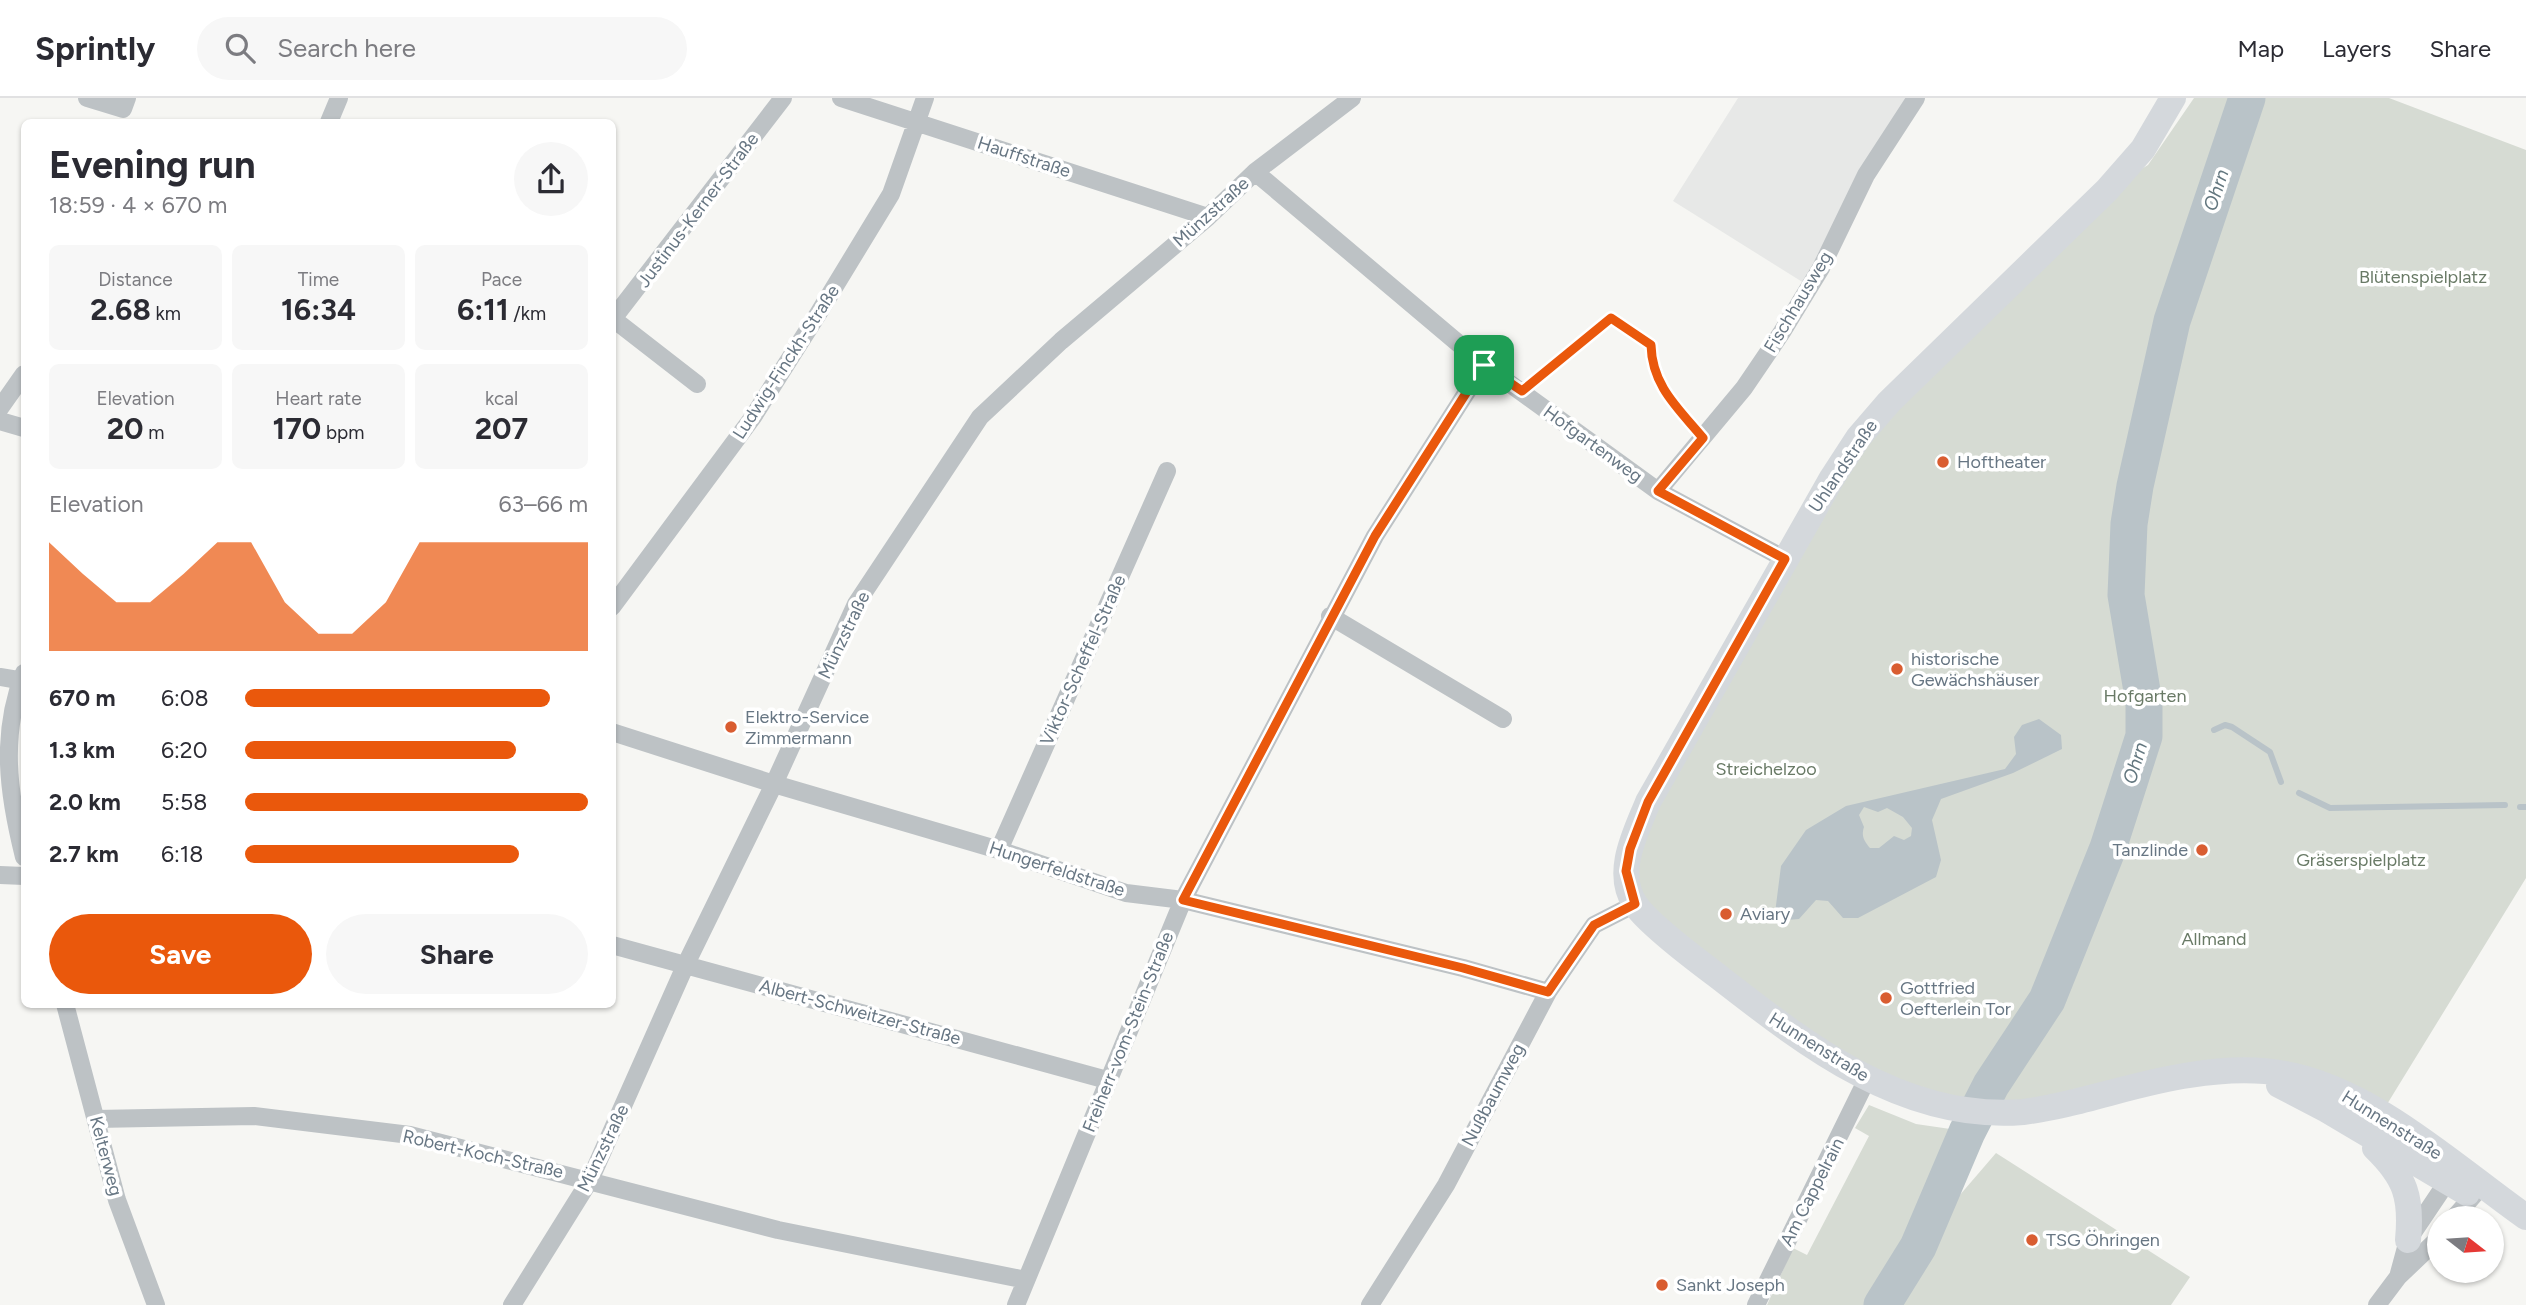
<!DOCTYPE html>
<html lang="en">
<head>
<meta charset="utf-8">
<style>
  :root { --surface:#fff; --page:#f7f7f7; --text:#2b2b33; --muted:#7c7c81; --line:#e1e1e2; --accent:#ea580c }
  body { margin:0; font-family:Figtree,sans-serif; background:var(--page); color:var(--text); height:100vh; display:flex; flex-direction:column; font-size:26px; white-space:nowrap }
  * { box-sizing:border-box; margin:0 }
  p { font-size:23px; color:var(--muted) }
  .icon { flex:none; width:38px; height:38px; fill:none; stroke:currentColor; stroke-width:2; stroke-linecap:round; stroke-linejoin:round }
  .map { position:relative; flex:1; overflow:hidden }
  .panel { position:absolute; left:21px; top:21px; width:595px; height:889px; display:flex; flex-direction:column; background:var(--surface); border-radius:10px; box-shadow:0 2px 5px #0004 }
  .panel>* { flex:none }
  .needle { width:46px; rotate:107deg }
  .controls { position:absolute; left:2427px; top:1108px; display:grid; gap:14px }
  .controls a { display:grid; place-items:center; width:77px; height:77px; border-radius:50%; background:var(--surface); box-shadow:0 2px 5px #0004; font-size:35px }
  .pin { position:absolute; display:grid; place-items:center; width:60px; height:60px; color:#fff; margin:-30px; border-radius:14px; box-shadow:0 4px 10px #0006 }
  .round { display:grid; place-items:center; flex:none; width:74px; height:74px; border-radius:37px; background:var(--page) }
  .head { display:flex; align-items:center; justify-content:space-between; height:119px; padding:0 28px }
  h1 { font-size:38px; font-weight:700; line-height:52px }
  .figures { display:grid; grid-template-columns:repeat(3,1fr); gap:10px; height:119px; padding:7px 28px }
  .figures div { display:grid; align-content:center; border-radius:10px; background:var(--page); text-align:center }
  .figures b { font-size:30px; font-weight:700 }
  .figures small { font-size:19px; font-weight:400 }
  .figures p { font-size:19px }
  .chart { height:196px; padding:14px 28px }
  .chart p { display:flex; justify-content:space-between }
  .chart svg { width:100%; height:126px; margin-top:7px; fill:var(--accent); opacity:.7 }
  .button { display:flex; gap:14px; margin-top:auto; padding:14px 28px }
  .button a { flex:1; height:80px; border-radius:42px; background:var(--accent); color:#fff; font-size:28px; font-weight:700; line-height:80px; text-align:center }
  .button a+a { background:var(--page); color:var(--text) }
  ul { padding:0 28px; list-style:none; font-size:23px }
  li { display:grid; grid-template-columns:112px 84px 1fr; align-items:center; height:52px }
  li i { height:18px; border-radius:9px; background:var(--accent) }
  header { display:flex; align-items:center; gap:42px; box-sizing:border-box; height:98px; padding:0 35px; background:var(--surface); border-bottom:2px solid var(--line) }
  header strong { font-size:33px }
  nav { display:flex; gap:38px; margin-inline-start:auto; font-size:24px }
  .search { width:490px; height:63px; background:var(--page); display:flex; align-items:center; gap:18px; box-sizing:border-box; padding:0 24px; border-radius:38px; color:var(--muted); font-size:26px }
  .map>svg:first-child { display:block }
  .built { fill:#e7e8e7 }
  .green { fill:#d6dbd3 }
  .water { fill:#b9c3c8; fill-rule:evenodd }
  .lines { fill:none; stroke-linecap:round; stroke-linejoin:round }
  .stream { stroke:#b9c3c8; stroke-width:6 }
  .river { stroke:#b9c3c8; stroke-width:37 }
  .service { stroke:#bdc2c5; stroke-width:9 }
  .minor { stroke:#bdc2c5; stroke-width:18 }
  .secondary { stroke:#d4d8dc; stroke-width:26 }
  .route-casing { stroke:#fff; stroke-width:14 }
  .route { stroke:#ea580c; stroke-width:9 }
  .poi-dot { fill:#d95d31; stroke:#fff; stroke-width:2.5 }
  .labels { text-anchor:middle; dominant-baseline:central; stroke-width:7; stroke-linejoin:round; paint-order:stroke }
  .street-label { font-size:18px; fill:#677683; stroke:#fff }
  .park-label { font-size:18px; fill:#697a66; stroke:#fff }
  .poi-label { font-size:18px; fill:#677683; stroke:#fff; text-anchor:start }
  .water-label { font-size:19px; font-style:italic; fill:#63777f; stroke:#fff }
</style>
</head>
<body>
<header>
<strong>Sprintly</strong>
<div class="search"><svg class="icon" aria-label="search" viewBox="0 0 24 24"><circle cx="10" cy="10" r="6"/><path d="M15 15l6 6"/></svg>Search here</div>
<nav><a>Map</a><a>Layers</a><a>Share</a></nav>
</header>
<div class="map">
<svg width="2526" height="1207" viewBox="0 0 2526 1207">
  <rect width="100%" height="100%" fill="#f6f6f3"/>
  <!-- built -->
  <path class="built" d="M1738 0H1911L1804 185 1673 103Z"/>
  <!-- green -->
  <path class="green" d="M2194 0H2389L2526 52V780L2381 1016 2286 976 1956 1019 1858 986 1635 806 1630 751 1832 380 2107 92 2148 67Z
    M1869 1007 1916 1026 1964 1033 1875 1207H1767L1793 1150 1807 1157 1869 1038 1855 1030Z
    M1996 1055 2190 1179 2171 1207H1894L1953 1105Z"/>
  <!-- water -->
  <path class="water" d="M2039 621 2061 637 2062 651 2013 675 1941 701 1932 722 1941 762 1936 779 1858 820H1843L1828 803 1816 802 1799 821 1774 823 1781 768 1806 732 1846 708 2005 671 2016 656 2014 639 2022 627ZM1864 709 1878 714 1887 710 1903 719 1912 730 1911 738 1904 742 1894 738 1879 750H1870C1864 743 1861 738 1864 729L1859 717Z"/>
  <g class="lines">
    <!-- stream -->
    <path class="stream" d="M2214 632 2225 627 2232 629 2270 654 2281 684
      M2299 695 2330 710 2505 707
      M2520 709H2526"/>
    <!-- river -->
    <path class="river" d="M1882 1207 1918 1149 1967 1034 1991 987 2047 902 2108 750 2144 638V605L2126 497 2129 426 2135 388 2172 223 2247 0"/>
    <!-- service -->
    <path class="service" d="M1522 293 1611 220 1651 247C1652 288 1677 310 1703 340"/>
    <!-- minor -->
    <path class="minor" d="M87 0 123 11 127 0
      M841 0 1208 119
      M329 24 339 0
      M1255 74 1484 267 1658 393 1785 461
      M612 220 697 286
      M612 222 783 0
      M0 310 24 276
      M0 323 24 330
      M1658 393 1744 290 1782 234 1821 170 1866 77 1916 0
      M612 509 753 319 818 216 891 96 925 0
      M1330 518 1503 621
      M24 575C0 637 8 695 24 759
      M0 579 24 583
      M612 634 774 686 999 752 1126 795 1183 802 1463 870 1548 894
      M999 752 1167 373
      M0 777 24 778
      M612 847 1107 982
      M65 906 117 1102 156 1207
      M96 1021 254 1018 410 1037 778 1132 1026 1182
      M2454 1120 2479 1091
      M2398 1179 2408 1142 2453 1075
      M512 1207 590 1082 686 866 774 686 856 506 980 319 1061 243 1208 119 1255 74 1352 0
      M1016 1207 1183 802 1375 438 1484 267
      M1370 1207 1446 1087 1548 894 1594 827 1635 806
      M1756 1207 1867 981
      M2377 1207 2398 1179 2440 1139"/>
    <!-- secondary -->
    <path class="secondary" d="M2173 0 2143 51 2107 92 1889 304 1858 340 1832 380 1648 704C1636 734 1614 774 1635 806 1647 825 1695 861 1715 876 1805 946 1903 1024 2023 1014 2080 1007 2133 985 2190 977 2221 972 2254 970 2285 976 2373 992 2455 1069 2526 1119
      M2279 987 2327 1012 2467 1095
      M2375 1050C2406 1080 2412 1100 2408 1142"/>
  </g>
  <g class="lines">
    <defs>
      <path id="route" d="M1611 220 1651 247C1652 288 1678 310 1703 340L1658 393 1785 461 1648 704 1630 751 1626 773 1635 806 1594 827 1548 894 1463 870 1183 802 1375 438 1484 267 1522 293Z"/>
    </defs>
    <!-- route casing -->
    <use href="#route" class="route-casing"/>
    <!-- route -->
    <use href="#route" class="route"/>
  </g>
  <!-- markers -->
  <g class="poi-dot">
    <circle cx="1943" cy="364" r="7"/>
    <circle cx="1897" cy="571" r="7"/>
    <circle cx="731" cy="629" r="7"/>
    <circle cx="2202" cy="752" r="7"/>
    <circle cx="1726" cy="816" r="7"/>
    <circle cx="1886" cy="900" r="7"/>
    <circle cx="2032" cy="1142" r="7"/>
    <circle cx="1662" cy="1187" r="7"/>
  </g>
  <g class="labels">
    <!-- street labels -->
    <g class="street-label">
      <text transform="translate(1024 59) rotate(18)">Hauffstraße</text>
      <text transform="translate(698 112) rotate(-53)">Justinus-Kerner-Straße</text>
      <text transform="translate(1211 114) rotate(-42)">Münzstraße</text>
      <text transform="translate(1798 204) rotate(-59)">Fischhausweg</text>
      <text transform="translate(786 264) rotate(-57)">Ludwig-Finckh-Straße</text>
      <text transform="translate(1593 346) rotate(36)">Hofgartenweg</text>
      <text transform="translate(1843 368) rotate(-56)">Uhlandstraße</text>
      <text transform="translate(844 537) rotate(-64)">Münzstraße</text>
      <text transform="translate(1083 562) rotate(-66)">Viktor-Scheffel-Straße</text>
      <text transform="translate(1057 771) rotate(18)">Hungerfeldstraße</text>
      <text transform="translate(860 914) rotate(15)">Albert-Schweitzer-Straße</text>
      <text transform="translate(1128 934) rotate(-68)">Freiherr-vom-Stein-Straße</text>
      <text transform="translate(1819 949) rotate(32)">Hunnenstraße</text>
      <text transform="translate(1493 997) rotate(-62)">Nußbaumweg</text>
      <text transform="translate(2392 1027) rotate(32)">Hunnenstraße</text>
      <text transform="translate(603 1050) rotate(-64)">Münzstraße</text>
      <text transform="translate(483 1056) rotate(13)">Robert-Koch-Straße</text>
      <text transform="translate(106 1058) rotate(75)">Kelterweg</text>
      <text transform="translate(1812 1094) rotate(-63)">Am Cappelrain</text>
    </g>
    <!-- park labels -->
    <g class="park-label">
      <text x="2423" y="179">Blütenspielplatz</text>
      <text x="2145" y="598">Hofgarten</text>
      <text x="1766" y="671">Streichelzoo</text>
      <text x="2361" y="762">Gräserspielplatz</text>
      <text x="2214" y="841">Allmand</text>
    </g>
    <!-- poi labels -->
    <g class="poi-label">
      <text x="1957" y="364">Hoftheater</text>
      <text x="1911" y="561">historische<tspan x="1911" dy="21">Gewächshäuser</tspan></text>
      <text x="745" y="619">Elektro-Service<tspan x="745" dy="21">Zimmermann</tspan></text>
      <text x="2188" y="752" text-anchor="end">Tanzlinde</text>
      <text x="1740" y="816">Aviary</text>
      <text x="1900" y="890">Gottfried<tspan x="1900" dy="21">Oefterlein Tor</tspan></text>
      <text x="2046" y="1142">TSG Öhringen</text>
      <text x="1676" y="1187">Sankt Joseph</text>
    </g>
    <!-- water labels -->
    <g class="water-label">
      <text transform="translate(2216 92) rotate(-72)">Ohrn</text>
      <text transform="translate(2135 665) rotate(-73)">Ohrn</text>
    </g>
  </g>
</svg>
<div class="controls">
<a><svg class="needle" viewBox="-14 -14 28 28"><path d="M0-13l5 13h-10z" fill="#e53935"/><path d="M0 13l5-13h-10z" fill="#7c7c81"/></svg></a>
</div>
<div class="pin" style="left:1484px;top:267px;background:#1e9e55"><svg class="icon" aria-label="arrive" viewBox="0 0 24 24"><path d="M6 21V4h12l-3 4 3 4H6"/></svg></div>
<section class="panel">
<div class="head"><div><h1>Evening run</h1><p>18:59 · 4 × 670 m</p></div><a class="round"><svg class="icon" aria-label="share" viewBox="0 0 24 24"><path d="M12 15V3M7 8l5-5 5 5M5 13v7h14v-7"/></svg></a></div>
<div class="figures">
<div><p>Distance</p><b>2.68<small> km</small></b></div>
<div><p>Time</p><b>16:34</b></div>
<div><p>Pace</p><b>6:11<small> /km</small></b></div>
</div>
<div class="figures">
<div><p>Elevation</p><b>20<small> m</small></b></div>
<div><p>Heart rate</p><b>170<small> bpm</small></b></div>
<div><p>kcal</p><b>207</b></div>
</div>
<div class="chart"><p><span>Elevation</span>63–66 m</p>
<svg viewBox="0 0 160 44" preserveAspectRatio="none"><path d="M0 44V6L10 17L20 27L30 27L40 17L50 6L60 6L70 27L80 38L90 38L100 27L110 6L120 6L130 6L140 6L150 6L160 6V44z"/></svg>
</div>
<ul>
<li><b>670 m</b>6:08<i style="width:89%"></i></li>
<li><b>1.3 km</b>6:20<i style="width:79%"></i></li>
<li><b>2.0 km</b>5:58<i style="width:100%"></i></li>
<li><b>2.7 km</b>6:18<i style="width:80%"></i></li>
</ul>
<div class="button"><a>Save</a><a>Share</a></div>
</section>
</div>
</body>
</html>
